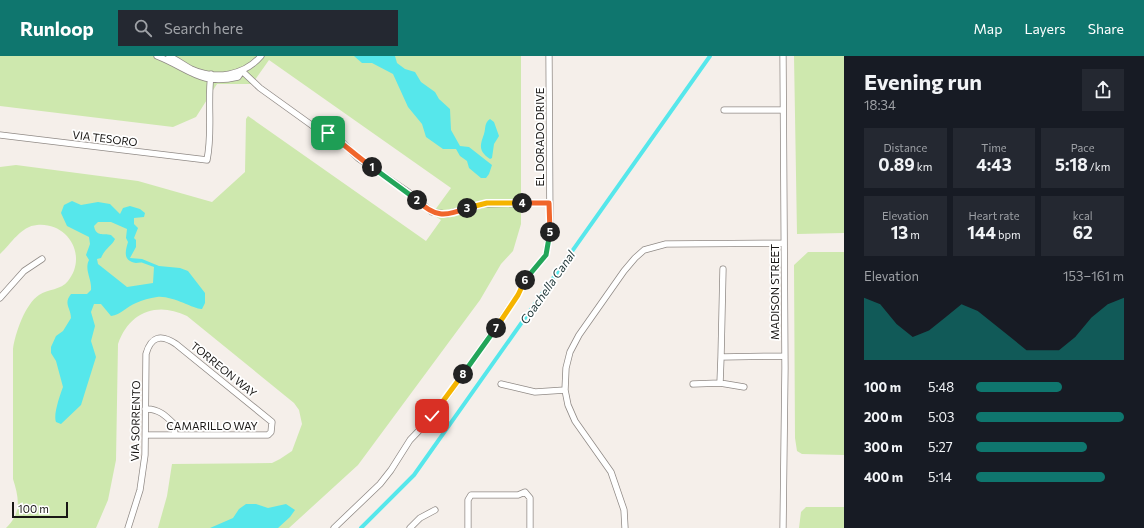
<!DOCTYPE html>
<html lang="en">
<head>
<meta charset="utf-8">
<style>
  :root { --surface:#171b24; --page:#242831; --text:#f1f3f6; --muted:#9ea1a6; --accent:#0f766e }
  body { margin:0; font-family:Commissioner,sans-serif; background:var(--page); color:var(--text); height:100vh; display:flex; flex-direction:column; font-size:15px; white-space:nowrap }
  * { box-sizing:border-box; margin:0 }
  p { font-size:13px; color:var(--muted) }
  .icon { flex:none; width:22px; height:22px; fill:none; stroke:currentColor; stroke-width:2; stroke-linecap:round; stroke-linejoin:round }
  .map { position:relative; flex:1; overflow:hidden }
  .drawer { display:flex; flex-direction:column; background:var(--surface); width:300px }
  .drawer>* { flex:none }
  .scale { position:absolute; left:12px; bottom:10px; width:56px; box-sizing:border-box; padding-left:4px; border:2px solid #191715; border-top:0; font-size:11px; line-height:14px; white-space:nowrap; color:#191715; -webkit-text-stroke:3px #fff; paint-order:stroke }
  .pin { position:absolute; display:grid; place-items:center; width:34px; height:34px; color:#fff; margin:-17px; border-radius:8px; box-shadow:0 2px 6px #0006 }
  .km { position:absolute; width:20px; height:20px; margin:-10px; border-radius:50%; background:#222; color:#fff; font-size:11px; line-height:20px; text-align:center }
  .round { display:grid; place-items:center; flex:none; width:42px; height:42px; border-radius:0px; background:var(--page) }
  .headline { display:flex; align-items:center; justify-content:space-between; height:68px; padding:0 20px }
  h1 { font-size:22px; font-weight:700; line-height:30px }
  .figures { display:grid; grid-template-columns:repeat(3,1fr); gap:6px; height:68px; padding:4px 20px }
  .figures div { display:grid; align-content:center; border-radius:0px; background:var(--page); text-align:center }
  .figures b { font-size:17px; font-weight:700 }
  .figures small { font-size:11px; font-weight:400 }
  .figures p { font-size:11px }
  .chart { height:112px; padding:8px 20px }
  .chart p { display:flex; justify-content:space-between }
  .chart svg { width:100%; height:72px; margin-top:4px; fill:var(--accent); opacity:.7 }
  ul { padding:0 20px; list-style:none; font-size:13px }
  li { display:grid; grid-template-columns:64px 48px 1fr; align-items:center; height:30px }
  li i { height:10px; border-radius:5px; background:var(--accent) }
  header { display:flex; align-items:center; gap:24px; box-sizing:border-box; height:56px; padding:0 20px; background:var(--accent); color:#fff }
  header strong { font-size:19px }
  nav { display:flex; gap:22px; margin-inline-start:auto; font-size:14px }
  .search { width:280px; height:36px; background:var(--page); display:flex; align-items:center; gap:10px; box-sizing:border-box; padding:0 14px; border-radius:0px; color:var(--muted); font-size:15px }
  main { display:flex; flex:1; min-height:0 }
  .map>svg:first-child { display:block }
  .green { fill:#cee8ae }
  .water { fill:#56e7eb; fill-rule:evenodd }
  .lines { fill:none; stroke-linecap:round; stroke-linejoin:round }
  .canal { stroke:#56e7eb; stroke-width:4 }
  .minor-casing { stroke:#908a86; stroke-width:7 }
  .minor { stroke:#fff; stroke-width:5.5 }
  .split-1-casing { stroke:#fff; stroke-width:8 }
  .split-2-casing { stroke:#fff; stroke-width:8 }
  .split-3-casing { stroke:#fff; stroke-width:8 }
  .split-4-casing { stroke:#fff; stroke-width:8 }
  .split-5-casing { stroke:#fff; stroke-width:8 }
  .split-6-casing { stroke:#fff; stroke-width:8 }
  .split-7-casing { stroke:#fff; stroke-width:8 }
  .split-8-casing { stroke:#fff; stroke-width:8 }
  .split-9-casing { stroke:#fff; stroke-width:8 }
  .split-1 { stroke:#f0652b; stroke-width:5 }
  .split-2 { stroke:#22a559; stroke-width:5 }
  .split-3 { stroke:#f0652b; stroke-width:5 }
  .split-4 { stroke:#f5b400; stroke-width:5 }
  .split-5 { stroke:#f0652b; stroke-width:5 }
  .split-6 { stroke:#22a559; stroke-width:5 }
  .split-7 { stroke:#f5b400; stroke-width:5 }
  .split-8 { stroke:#22a559; stroke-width:5 }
  .split-9 { stroke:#f5b400; stroke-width:5 }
  .labels { text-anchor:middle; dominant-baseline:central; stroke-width:3.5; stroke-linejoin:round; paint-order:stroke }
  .street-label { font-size:11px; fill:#191715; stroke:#fff }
  .water-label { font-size:12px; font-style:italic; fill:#1a3233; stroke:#fff }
</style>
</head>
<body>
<header>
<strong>Runloop</strong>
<div class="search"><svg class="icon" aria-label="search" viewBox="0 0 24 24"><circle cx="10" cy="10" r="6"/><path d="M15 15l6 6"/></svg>Search here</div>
<nav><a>Map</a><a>Layers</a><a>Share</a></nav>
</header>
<main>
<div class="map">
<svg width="844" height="472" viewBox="0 0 844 472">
  <rect width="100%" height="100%" fill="#f5efea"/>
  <!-- green -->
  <path class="green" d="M0 0H521V168L513 195 501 208 480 244 358 409 289 472H158L167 440 172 408 272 407 280 403 292 395 302 368 299 354 294 347 187 260C157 245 129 256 118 288L116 404 108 444 96 472H6C22 457 19 442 13 423V293C15 278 25 248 39 239 48 233 61 234 68 225 88 200 68 166 37 169 21 170 11 188 0 198V111L16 109 138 125 212 146 245 116 246 63 248 60 426 185 441 164 432 158 451 132 269 4 252 28H217L196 61 173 71 0 50Z
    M794 0H844V177L797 178Z
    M808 196H844V399L802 398 797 395 795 382 794 209Z
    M806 451H844V472H799L801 456Z"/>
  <!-- water -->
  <path class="water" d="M354 0H395L397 7 405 13 415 16 421 26 435 36 439 43 450 53 451 74 460 90 469 91 492 109 489 118 486 122H481L469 112 467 105 460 100 456 93H443L426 81 422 68 408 51 393 18 372 7H362Z
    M490 63 494 66 499 80 494 88 492 102 490 103C478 95 480 89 484 78 486 72 484 67 490 63Z
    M72 145 81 149 98 146 110 148 120 158 123 152 130 150 140 153 145 157 144 161 134 162V168L138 172 134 182 136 184V191L130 202 142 203 159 210 180 212 188 215 205 237V247L202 253C195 254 172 239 157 241 150 242 142 244 136 247 127 250 121 259 111 260L101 248H94L91 256 95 270 91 285 96 301 81 349 61 368 56 366C53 359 60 339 63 331L56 305 51 297V291L56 280 63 275 71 262C71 252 63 248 71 238H87L91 234C92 223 84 214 89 204L86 199 90 188 89 181 67 170 61 157 64 149ZM98 166H111L127 173 126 182 128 186C125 196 123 205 136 207 138 207 141 206 143 207 147 208 150 210 154 211L153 227 127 231 98 208 97 203 101 202C105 192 112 190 115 183L111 179C103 177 96 181 94 170Z
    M246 448H256L268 452 286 448 295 454 290 461 278 472H210L233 462 239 453Z"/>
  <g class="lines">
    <!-- canal -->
    <path class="canal" d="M361 472 414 419 710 0"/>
    <defs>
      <path id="minor" d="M157 0C190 13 200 30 238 21L242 15
        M169 0C177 4 184 9 191 13 215 24 244 20 261 0
        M783 0 785 312 783 472
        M242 15 260 32 317 73 340 84 358 102 408 136 432 156 447 158 484 148 549 147
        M724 54H783
        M0 79 207 104C213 75 207 47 211 18
        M723 213 721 301 785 300
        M0 242 24 215 42 203
        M721 301 720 327 744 331
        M501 328 535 336 565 334
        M693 328 720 327
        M145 353C158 352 166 360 174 368L175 379
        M128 472 140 434 145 399 146 298C151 280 161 278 176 288L272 366 271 376 268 379H146
        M334 472 380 428 391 414 410 384 433 360 483 290 518 239 525 224 546 199 550 173 549 0
        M410 472 420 462 435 454
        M468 472V444L471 439H518L525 436 530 442V472
        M625 472 624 454 611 416 575 365 568 349 565 334 566 312 570 296 579 279 624 215 635 202 644 194 666 188 784 187"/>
    </defs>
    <!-- minor casing -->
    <use href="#minor" class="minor-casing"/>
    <!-- minor -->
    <use href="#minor" class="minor"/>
  </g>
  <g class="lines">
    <defs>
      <path id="split-1" d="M328 77C343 87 356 100 372 111"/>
      <path id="split-2" d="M372 111 417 144"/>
      <path id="split-3" d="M417 144C434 161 445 161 467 152"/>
      <path id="split-4" d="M467 152 487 147H522"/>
      <path id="split-5" d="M522 147H549L550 176"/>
      <path id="split-6" d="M525 224 546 199 550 176"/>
      <path id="split-7" d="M496 272 518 239 525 224"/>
      <path id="split-8" d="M463 318 496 272"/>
      <path id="split-9" d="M432 360 463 318"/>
    </defs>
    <!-- split-1 casing -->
    <use href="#split-1" class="split-1-casing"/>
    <!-- split-2 casing -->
    <use href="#split-2" class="split-2-casing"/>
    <!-- split-3 casing -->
    <use href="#split-3" class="split-3-casing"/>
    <!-- split-4 casing -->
    <use href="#split-4" class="split-4-casing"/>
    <!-- split-5 casing -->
    <use href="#split-5" class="split-5-casing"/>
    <!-- split-6 casing -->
    <use href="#split-6" class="split-6-casing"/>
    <!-- split-7 casing -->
    <use href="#split-7" class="split-7-casing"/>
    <!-- split-8 casing -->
    <use href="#split-8" class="split-8-casing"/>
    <!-- split-9 casing -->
    <use href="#split-9" class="split-9-casing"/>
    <!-- split-1 -->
    <use href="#split-1" class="split-1"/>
    <!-- split-2 -->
    <use href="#split-2" class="split-2"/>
    <!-- split-3 -->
    <use href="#split-3" class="split-3"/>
    <!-- split-4 -->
    <use href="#split-4" class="split-4"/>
    <!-- split-5 -->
    <use href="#split-5" class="split-5"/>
    <!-- split-6 -->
    <use href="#split-6" class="split-6"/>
    <!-- split-7 -->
    <use href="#split-7" class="split-7"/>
    <!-- split-8 -->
    <use href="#split-8" class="split-8"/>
    <!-- split-9 -->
    <use href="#split-9" class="split-9"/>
  </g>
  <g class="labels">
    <!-- street labels -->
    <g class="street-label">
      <text transform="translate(539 81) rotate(-90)">EL DORADO DRIVE</text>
      <text transform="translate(105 82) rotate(7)">VIA TESORO</text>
      <text transform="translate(774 236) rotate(-90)">MADISON STREET</text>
      <text transform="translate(224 313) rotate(39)">TORREON WAY</text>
      <text transform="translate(135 365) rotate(-89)">VIA SORRENTO</text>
      <text x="212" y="369">CAMARILLO WAY</text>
    </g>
    <!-- water labels -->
    <g class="water-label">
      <text transform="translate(547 231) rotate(-55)">Coachella Canal</text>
    </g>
  </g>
</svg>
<div class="scale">100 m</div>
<div class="pin" style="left:328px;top:77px;background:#1e9e55"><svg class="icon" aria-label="arrive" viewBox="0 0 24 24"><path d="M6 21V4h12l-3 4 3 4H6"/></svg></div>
<div class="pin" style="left:432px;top:360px;background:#d93025"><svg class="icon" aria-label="check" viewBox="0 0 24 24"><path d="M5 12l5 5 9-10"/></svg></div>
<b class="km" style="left:372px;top:111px">1</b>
<b class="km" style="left:417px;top:144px">2</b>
<b class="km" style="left:467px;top:152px">3</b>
<b class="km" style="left:522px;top:147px">4</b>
<b class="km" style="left:550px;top:176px">5</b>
<b class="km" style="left:525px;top:224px">6</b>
<b class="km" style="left:496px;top:272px">7</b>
<b class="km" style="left:463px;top:318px">8</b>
</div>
<section class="drawer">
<div class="headline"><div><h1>Evening run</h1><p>18:34</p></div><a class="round"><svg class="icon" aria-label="share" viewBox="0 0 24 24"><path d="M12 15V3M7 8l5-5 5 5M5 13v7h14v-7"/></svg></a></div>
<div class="figures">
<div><p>Distance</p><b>0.89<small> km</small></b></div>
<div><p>Time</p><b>4:43</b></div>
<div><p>Pace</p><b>5:18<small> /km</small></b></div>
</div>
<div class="figures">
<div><p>Elevation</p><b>13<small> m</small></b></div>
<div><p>Heart rate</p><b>144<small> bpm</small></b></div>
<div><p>kcal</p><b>62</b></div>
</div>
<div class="chart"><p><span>Elevation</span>153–161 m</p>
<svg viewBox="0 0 160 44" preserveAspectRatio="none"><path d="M0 44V6L10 10L20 22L30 30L40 26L50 18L60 10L70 14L80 22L90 30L100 38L110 38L120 38L130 30L140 18L150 10L160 6V44z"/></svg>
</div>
<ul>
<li><b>100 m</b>5:48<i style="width:58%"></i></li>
<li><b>200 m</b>5:03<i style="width:100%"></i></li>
<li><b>300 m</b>5:27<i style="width:75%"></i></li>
<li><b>400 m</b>5:14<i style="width:87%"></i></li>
</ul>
</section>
</main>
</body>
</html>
